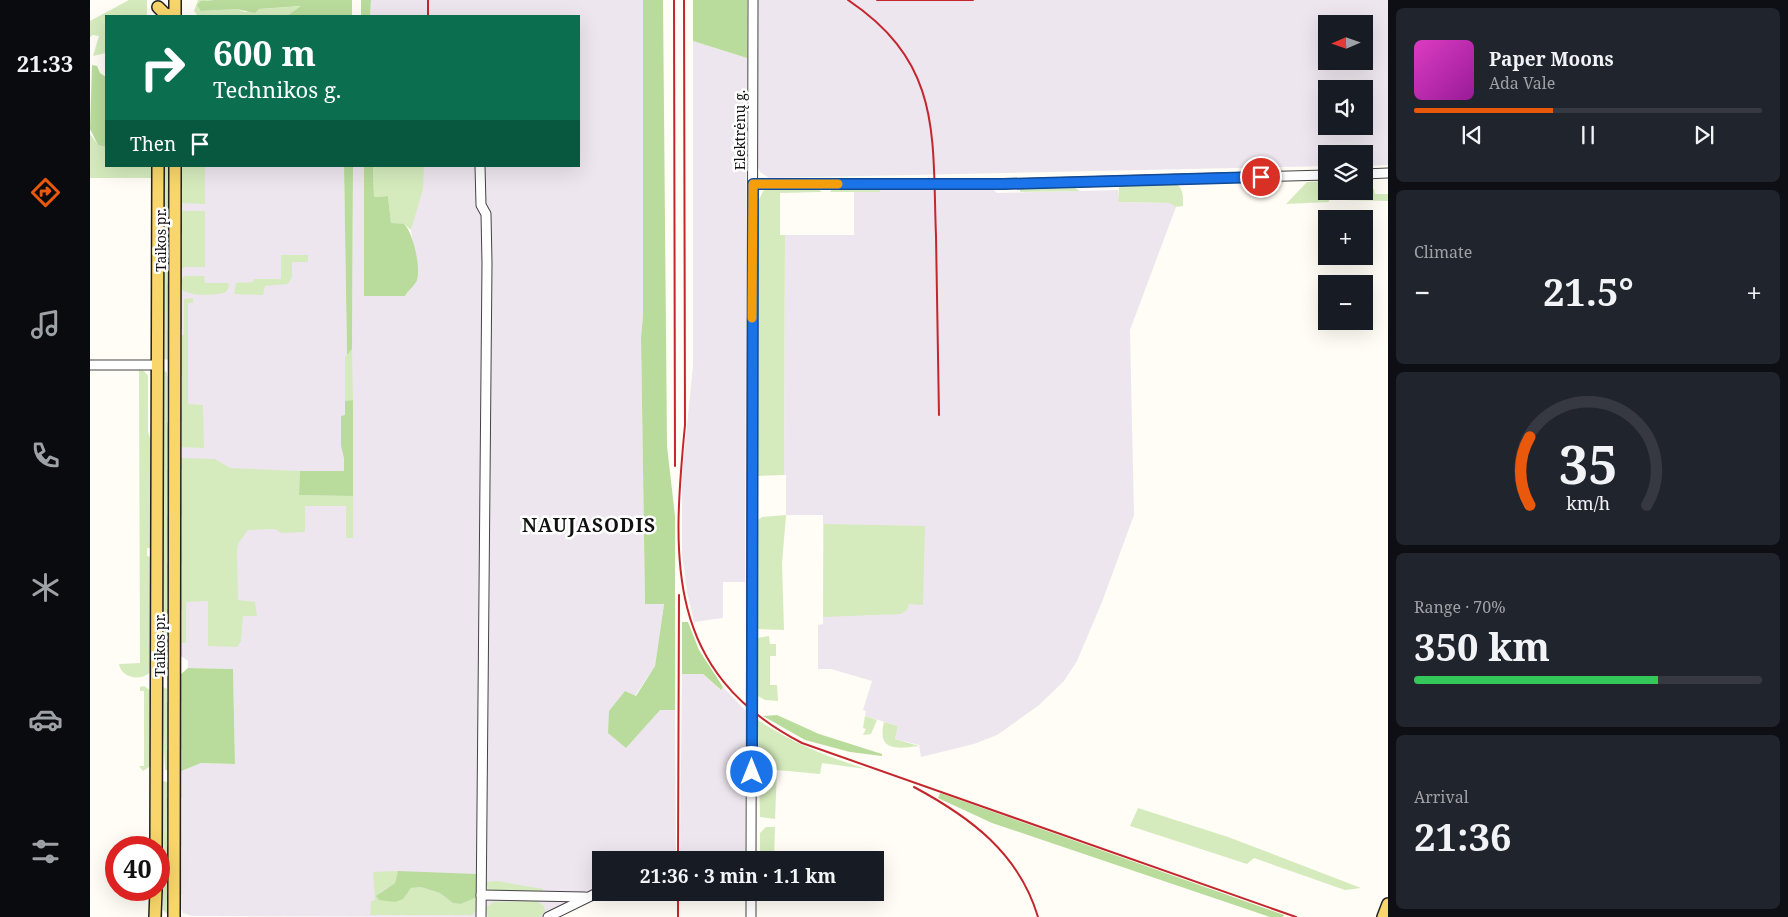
<!DOCTYPE html>
<meta charset="utf-8">
<style>
body{margin:0;font-family:"Noto Serif",serif;background:#20242c;color:#f1f3f6;height:100vh;display:flex;flex-direction:column;font-size:19px;white-space:nowrap}
*{box-sizing:border-box;margin:0}
p{font-size:16px;color:#9ea1a6}
.icon{flex:none;width:28px;height:28px;fill:none;stroke:currentColor;stroke-width:2;stroke-linecap:round;stroke-linejoin:round}
.map{position:relative;flex:1;overflow:hidden}
.details{display:flex;flex-direction:column;gap:8px;padding:8px;background:#0d0f14;width:400px}
.details>*{flex:none}
.guide{position:absolute;left:15px;top:15px;width:475px;height:152px;border-radius:0px;box-shadow:0 5px 20px #0002;background:#0b6e4f;color:#fff;overflow:hidden}
.needle{width:32px;rotate:268deg}
.controls{position:absolute;left:1228px;top:15px;display:grid;gap:10px}
.controls a{display:grid;place-items:center;width:55px;height:55px;border-radius:0px;background:#171b24;box-shadow:0 5px 20px #0002;font-size:25px}
.speed{position:absolute;left:15px;top:836px;display:flex;gap:10px;font-size:25px;font-weight:700;text-align:center}
.speed>*{display:grid;place-content:center;width:65px;height:65px;border-radius:50%;background:#171b24;box-shadow:0 5px 20px #0002;line-height:1}
.speed .limit{border:8px solid #d22;background:#fff;color:#111}
.pin{position:absolute;display:grid;place-items:center;width:42px;height:42px;color:#fff;margin:-21px;border:2px solid #fff;border-radius:50%;box-shadow:0 1px 5px #0007}
.me{position:absolute;width:55px;margin:-28px;rotate:0deg;stroke-linejoin:round;filter:drop-shadow(0 0 4px #0008)}
.turn{display:flex;align-items:center;gap:18px;height:105px;padding:0 25px;font-size:22px}
.turn .icon{width:65px;height:65px;stroke-width:2.5}
.turn b{display:block;font-size:35px;line-height:42px}
.then{display:flex;align-items:center;height:48px;padding:0 25px;background:#0003;gap:10px;font-size:19px}
.big{font-size:38px;font-weight:700;line-height:1.1}
.details .tile{flex:1;display:flex;flex-direction:column;justify-content:center;gap:8px;min-width:0;padding:0 18px;border-radius:8px;background:#20242c}
.details .dial{align-items:center;gap:0}
.dial svg{height:130px;overflow:visible;fill:none;stroke:#363941;stroke-width:7;stroke-linecap:round;text-anchor:middle}
.dial text{fill:#f1f3f6;stroke:none}
.song{display:flex;align-items:center;gap:15px}
.cover{width:60px;height:60px;border-radius:8px;background:linear-gradient(135deg,hsl(310 70% 55%),hsl(300 70% 35%))}
.played{height:5px;border-radius:2px;background:linear-gradient(90deg,#ea580c 40%,#363941 40%)}
.keys{display:flex;justify-content:space-around;direction:ltr}
.heat{display:flex;justify-content:space-between;align-items:center;font-size:28px;direction:ltr}
.charge{height:8px;border-radius:4px;background:linear-gradient(90deg,#34c759 70%,#363941 0)}
.trip{position:absolute;left:502px;top:851px;width:292px;height:50px;border-radius:0px;background:#171b24;box-shadow:0 5px 20px #0002;font-weight:700;line-height:50px;text-align:center}
main{display:flex;flex:1;min-height:0}
.tab-bar{display:flex;flex-direction:column;width:90px;justify-content:space-around;align-items:center;background:#090b0e;color:#9ea1a6}
.tab-bar .icon{width:35px;height:35px}
.tab-bar .on{color:#ea580c}
.tab-bar b{font-size:22px;color:#f1f3f6}
.map>svg:first-child{display:block}
</style>
<main>
<nav class="tab-bar">
<b>21:33</b>
<svg class="icon on" aria-label="directions" viewBox="0 0 24 24"><path d="M12 3l9 9-9 9-9-9zM9 14v-3h6M13 9l2 2-2 2"/></svg>
<svg class="icon" aria-label="music" viewBox="0 0 24 24"><path d="M9 18V5l10-2v13"/><circle cx="6" cy="18" r="3"/><circle cx="16" cy="16" r="3"/></svg>
<svg class="icon" aria-label="phone" viewBox="0 0 24 24"><path d="M5 4h4l2 5-3 2q2 4 5 5l2-3 5 2v4C11 20 4 13 5 4z"/></svg>
<svg class="icon" aria-label="climate" viewBox="0 0 24 24"><path d="M12 3v18M4 7l16 10M4 17L20 7"/></svg>
<svg class="icon" aria-label="car" viewBox="0 0 24 24"><path d="M5 17H2v-5l4-1 3-4h7l3 4 3 1v5h-3M9 17h6M6 11h13"/><circle cx="7" cy="17" r="2"/><circle cx="17" cy="17" r="2"/></svg>
<svg class="icon" aria-label="filters" viewBox="0 0 24 24"><path d="M4 7h16M4 17h16"/><circle cx="9" cy="7" r="2"/><circle cx="15" cy="17" r="2"/></svg>
</nav>
<div class="map">
<svg width="1298" height="917" viewBox="0 0 1298 917">
<rect width="100%" height="100%" fill="#fffdf5"/>
<!-- industrial -->
<g fill="#eee6ef" fill-rule="evenodd">
<path d="M 281,0 L 553,0 L 553,315 L 551,338 L 555,604 L 574,603 L 565,666 L 545,696 L 536,748 L 570,709 L 585,710 L 586,860 L 511,860 L 511,887 L 455,917 L 102,916 L 93,913 L 88,902 L 89,772 L 111,763 L 145,764 L 143,669 L 98,668 L 98,661 L 91,656 L 91,601 L 89,592 L 89,354 L 92,305 L 89,286 L 89,166 L 254,166 L 257,355 L 262,349 L 263,166 L 274,166 L 275,296 L 315,296 L 326,281 L 327,269 L 321,230 L 334,166 L 489,166 L 489,16 L 280,16 Z"/>
<path d="M 668,0 L 1298,0 L 1298,165 L 1274,166 L 1274,154 L 1236,154 L 1236,166 L 679,178 L 670,172 L 668,167 ZM 1236,24 L 1274,24 L 1274,61 L 1236,61 ZM 1236,89 L 1274,89 L 1274,126 L 1236,126 Z"/>
<path d="M 603,41 L 657,58 L 655,582 L 633,582 L 633,618 L 604,622 L 597,592 L 592,554 L 592,475 L 603,366 Z"/>
<path d="M 790,188 L 891,190 L 904,190 L 907,193 L 1028,190 L 1028,202 L 1081,203 L 1086,207 L 1040,330 L 1044,515 L 1012,602 L 987,661 L 974,681 L 948,706 L 907,735 L 884,744 L 831,757 L 829,745 L 805,739 L 808,726 L 775,716 L 776,711 L 773,710 L 782,681 L 741,669 L 728,669 L 728,625 L 733,624 L 733,515 L 696,515 L 696,475 L 694,475 L 695,235 L 764,235 L 764,192 L 789,192 Z"/>
<path d="M 592,674 L 613,674 L 630,690 L 633,687 L 655,710 L 655,860 L 590,860 Z"/>
</g>
<!-- green -->
<g fill="#d5ebbd">
<path d="M 39,0 L 57,0 L 57,16 L 16,16 L 16,53 L 3,56 L 9,36 L 3,35 L 0,37 L 0,21 Z"/>
<path d="M 108,0 L 118,0 L 111,2 L 111,11 L 147,9 L 155,12 L 169,9 L 213,6 L 197,16 L 108,16 L 104,11 Z"/>
<path d="M 0,134 L 8,145 L 16,147 L 16,166 L 63,166 L 63,178 L 0,178 Z"/>
<path d="M 71,166 L 81,166 L 80,360 L 71,359 Z"/>
<path d="M 89,166 L 115,166 L 115,204 L 91,203 L 89,199 Z"/>
<path d="M 283,166 L 334,166 L 333,189 L 321,230 L 314,224 L 301,224 L 298,196 L 284,197 Z"/>
<path d="M 1234,181 L 1236,191 L 1239,191 L 1239,202 L 1196,204 L 1217,182 Z"/>
<path d="M 1085,183 C 1094,188 1093,198 1093,206 L 1086,207 L 1080,203 L 1028,202 L 1029,186 Z"/>
<path d="M 727,188 L 732,192 L 690,193 L 690,235 L 695,235 L 694,475 L 668,476 L 668,202 L 673,191 L 677,189 Z"/>
<path d="M 743,188 L 790,188 L 790,192 L 740,192 Z"/>
<path d="M 985,188 L 990,191 L 930,192 L 930,189 Z"/>
<path d="M 1274,189 L 1284,189 L 1285,194 L 1298,194 L 1298,201 L 1254,200 L 1254,191 L 1274,191 Z"/>
<path d="M 93,211 L 115,211 L 115,267 L 94,267 L 94,269 L 89,266 L 90,213 Z"/>
<path d="M 191,255 L 218,255 L 218,262 L 202,262 L 202,277 L 198,284 L 175,286 L 173,295 L 144,294 L 146,283 L 163,282 L 164,279 L 191,279 Z"/>
<path d="M 95,276 L 114,276 L 115,283 L 138,283 L 139,287 L 136,292 C 126,296 96,297 89,287 L 90,280 Z"/>
<path d="M 103,298 L 103,303 L 98,303 L 98,404 L 113,405 L 114,448 L 89,447 L 89,354 L 91,335 L 94,335 L 94,299 Z"/>
<path d="M 262,349 L 263,400 L 255,401 L 255,357 Z"/>
<path d="M 49,370 L 54,371 L 58,376 L 58,432 L 63,447 L 61,548 L 57,548 L 57,556 L 62,557 L 62,670 C 54,682 31,679 29,664 L 50,663 Z"/>
<path d="M 74,370 L 77,373 L 77,420 L 80,457 L 80,675 L 72,676 L 72,371 Z"/>
<path d="M 91,458 L 125,459 L 140,468 L 210,471 L 209,495 L 263,496 L 263,538 L 256,538 L 256,506 L 215,506 L 215,532 L 191,533 L 185,529 L 158,530 L 148,544 L 147,552 L 148,600 L 165,602 L 167,616 L 153,616 L 151,641 L 147,647 L 118,646 L 118,601 L 96,602 L 96,643 L 91,643 L 88,460 Z"/>
<path d="M 696,515 L 692,563 L 694,630 L 667,629 L 668,520 L 672,517 Z"/>
<path d="M 734,524 L 835,526 L 833,605 L 819,604 L 817,610 L 811,614 L 733,617 Z"/>
<path d="M 679,636 L 680,644 L 686,644 L 686,656 L 680,656 L 680,685 L 687,685 L 688,701 L 675,700 L 668,696 L 667,638 Z"/>
<path d="M 54,686 L 61,691 L 62,765 L 53,771 L 49,766 L 54,766 L 54,691 L 50,691 L 50,687 Z"/>
<path d="M 73,687 L 77,689 L 79,770 L 75,770 L 71,690 Z"/>
<path d="M 775,716 L 787,720 L 781,734 L 773,735 L 776,729 L 773,728 Z"/>
<path d="M 668,720 C 704,744 736,756 776,769 L 732,763 L 730,774 L 687,770 L 685,819 L 670,817 Z"/>
<path d="M 794,722 L 808,726 L 805,739 L 829,746 C 806,749 787,751 794,722 Z"/>
<path d="M 74,781 L 79,783 L 77,914 L 73,910 C 73,876 75,841 71,807 C 71,799 69,787 74,781 Z"/>
<path d="M 1048,808 L 1138,837 L 1271,888 L 1255,890 L 1164,858 L 1157,864 L 1040,826 Z"/>
<path d="M 676,827 L 685,827 L 684,860 L 670,860 L 670,833 Z"/>
<path d="M 308,871 L 305,883 L 289,893 L 313,899 L 321,888 L 331,887 L 350,893 L 363,903 L 371,904 L 387,897 L 387,910 L 382,915 L 280,915 L 281,901 L 285,900 L 283,872 Z"/>
<path d="M 407,881 L 453,889 L 453,891 L 400,892 L 395,882 Z"/>
<path d="M 447,901 L 454,906 L 455,911 L 450,917 L 398,917 L 396,908 L 403,902 Z"/>
</g>
<!-- forest -->
<g fill="#b9dc9c">
<path d="M 124,0 L 262,0 L 262,16 L 197,16 L 211,6 L 169,9 L 165,13 L 147,9 L 111,11 L 107,5 L 111,1 Z"/>
<path d="M 271,0 L 281,0 L 280,16 L 271,16 Z"/>
<path d="M 553,0 L 573,0 L 577,446 L 585,516 L 585,710 L 570,710 L 536,748 L 518,733 L 519,711 L 535,691 L 546,696 L 565,666 L 574,604 L 555,604 L 551,338 L 553,315 Z"/>
<path d="M 603,0 L 657,0 L 657,58 L 603,41 Z"/>
<path d="M 2,65 L 7,66 L 10,73 L 16,77 L 16,147 L 8,145 L 0,129 Z"/>
<path d="M 254,166 L 263,166 L 262,349 L 257,355 Z"/>
<path d="M 274,166 L 283,166 L 284,197 L 298,196 L 301,223 L 314,224 C 323,232 331,267 327,280 C 325,285 318,291 315,296 L 274,296 Z"/>
<path d="M 263,400 L 263,496 L 209,495 L 210,471 L 254,471 L 254,458 L 251,446 L 251,416 L 255,415 L 255,401 Z"/>
<path d="M 592,622 L 598,622 L 609,650 L 633,687 L 631,690 L 613,674 L 592,674 Z"/>
<path d="M 98,668 L 143,669 L 145,764 L 111,763 L 89,772 L 90,675 Z"/>
<path d="M 687,715 L 729,734 L 792,754 L 792,756 L 760,752 L 715,740 L 673,716 Z"/>
<path d="M 850,793 L 1194,915 L 1193,917 L 1180,917 L 902,823 L 848,798 Z"/>
<path d="M 308,871 L 387,874 L 387,897 L 371,904 L 363,903 L 350,893 L 331,887 L 321,888 L 313,899 L 305,902 L 289,900 L 286,896 L 305,883 Z"/>
</g>
<g fill="none" stroke-linecap="round" stroke-linejoin="round">
<!-- minor casing -->
<g stroke="#444" stroke-width="11">
<g id="minor">
<path d="M 390,166 L 391,205 L 396,214 L 397,263 L 391,917"/>
<path d="M 1274,174 L 1298,173"/>
<path d="M 663,184 L 913,184 L 1236,175"/>
<path d="M 0,365 L 67,365"/>
<path d="M 661,860 L 663,0"/>
<path d="M 391,895 L 495,897"/>
<path d="M 458,917 L 511,891"/>
<path d="M 661,917 L 661,892"/>
</g>
</g>
<!-- major casing -->
<g stroke="#222" stroke-width="14">
<g id="major">
<path d="M 68,7 L 75,14 L 85,16"/>
<path d="M 85,16 L 85,0"/>
<path d="M 66,848 L 68,166"/>
<path d="M 65,917 L 66,890"/>
<path d="M 84,917 L 85,166"/>
<path d="M 1293,917 L 1298,904"/>
</g>
</g>
<!-- minor -->
<use href="#minor" stroke="#fff" stroke-width="9"/>
<!-- major -->
<use href="#major" stroke="#f9d66b" stroke-width="11"/>
<!-- rail -->
<g stroke="#c4262e" stroke-width="2">
<path d="M 338,0 L 338,16"/>
<path d="M 584,0 L 585,466"/>
<path d="M 594,0 L 595,425 C 582,560 575,672 712,743 L 1206,917"/>
<path d="M 758,0 C 853,64 842,136 846,236 C 847,296 848,356 849,415"/>
<path d="M 787,0 L 883,0"/>
<path d="M 824,787 C 880,817 929,853 948,917"/>
<path d="M 588,860 L 589,595"/>
<path d="M 588,917 L 588,892"/>
</g>
</g>
<g fill="none" stroke-linecap="round" stroke-linejoin="round">
<!-- route casing -->
<g stroke="#114b97" stroke-width="12">
<path id="route" d="M 662,772 L 663,184 L 913,184 L 1171,177"/>
</g>
<!-- route -->
<use href="#route" stroke="#1a73e8" stroke-width="9"/>
<!-- slow -->
<path stroke="#f59e0b" stroke-width="9" d="M 662,318 L 663,184 L 748,184"/>
</g>
<g text-anchor="middle" dominant-baseline="central" stroke-width="5" stroke-linejoin="round" paint-order="stroke">
<!-- street labels -->
<g font-size="14" fill="#111" stroke="#fff">
<text transform="translate(649 130) rotate(-90)">Elektrėnų g.</text>
<text transform="translate(70 240) rotate(-90)">Taikos pr.</text>
<text transform="translate(69 645) rotate(-90)">Taikos pr.</text>
</g>
<!-- district labels -->
<g font-size="19" font-weight="bold" letter-spacing="1" fill="#111" stroke="#fff">
<text x="499" y="525">NAUJASODIS</text>
</g>
</g>
</svg>
<div class="controls">
<a><svg class="needle" viewBox="-14 -14 28 28"><path d="M0-13l5 13h-10z" fill="#e53935"/><path d="M0 13l5-13h-10z" fill="#9ea1a6"/></svg></a>
<a><svg class="icon" aria-label="sound" viewBox="0 0 24 24"><path d="M4 9h4l5-4v14l-5-4H4zM17 9q2 3 0 6"/></svg></a>
<a><svg class="icon" aria-label="layers" viewBox="0 0 24 24"><path d="M12 4l9 5-9 5-9-5zM3 14l9 5 9-5"/></svg></a>
<a>+</a>
<a>−</a>
</div>
<div class="speed"><div class="limit">40</div></div>
<div class="pin" style="left:1171px;top:177px;background:#d93025"><svg class="icon" aria-label="arrive" viewBox="0 0 24 24"><path d="M6 21V4h12l-3 4 3 4H6"/></svg></div>
<svg class="me" style="left:662px;top:772px" viewBox="-20 -20 40 40"><circle r="17" fill="#1a73e8" stroke="#fff" stroke-width="3"/><path d="M0-11L8 9 0 5-8 9z" fill="#fff"/></svg>
<div class="trip">21:36 · 3 min · 1.1 km</div>
<div class="guide">
<div class="turn"><svg class="icon" aria-label="right" viewBox="0 0 24 24"><path d="M7 20v-9h11M14 6l5 5-5 5"/></svg><div><b>600 m</b>Technikos g.</div></div>
<div class="then">Then<svg class="icon" aria-label="arrive" viewBox="0 0 24 24"><path d="M6 21V4h12l-3 4 3 4H6"/></svg></div>
</div>
</div>
<section class="details">
<div class="tile">
<div class="song"><i class="cover"></i><div><b>Paper Moons</b><p>Ada Vale</p></div></div>
<div class="played"></div>
<div class="keys"><svg class="icon" aria-label="previous" viewBox="0 0 24 24"><path d="M18 5L8 12l10 7zM5 5v14"/></svg><svg class="icon" aria-label="pause" viewBox="0 0 24 24"><path d="M8 5v14M16 5v14"/></svg><svg class="icon" aria-label="next" viewBox="0 0 24 24"><path d="M6 5l10 7-10 7zM19 5v14"/></svg></div>
</div>
<div class="tile"><p>Climate</p>
<div class="heat"><a>−</a><b class="big">21.5°</b><a>+</a></div>
</div>
<div class="tile dial"><svg viewBox="0 0 100 80">
<path d="M14 69A42 42 0 1 1 86 69"/>
<path d="M14 69A42 42 0 0 1 14 27" stroke="#ea580c"/>
<text x="50" y="56" font-size="32" font-weight="700">35</text>
<text x="50" y="72" font-size="11">km/h</text>
</svg></div>
<div class="tile"><p>Range · 70%</p><b class="big">350 km</b><div class="charge"></div></div>
<div class="tile"><p>Arrival</p><b class="big">21:36</b></div>
</section>
</main>
